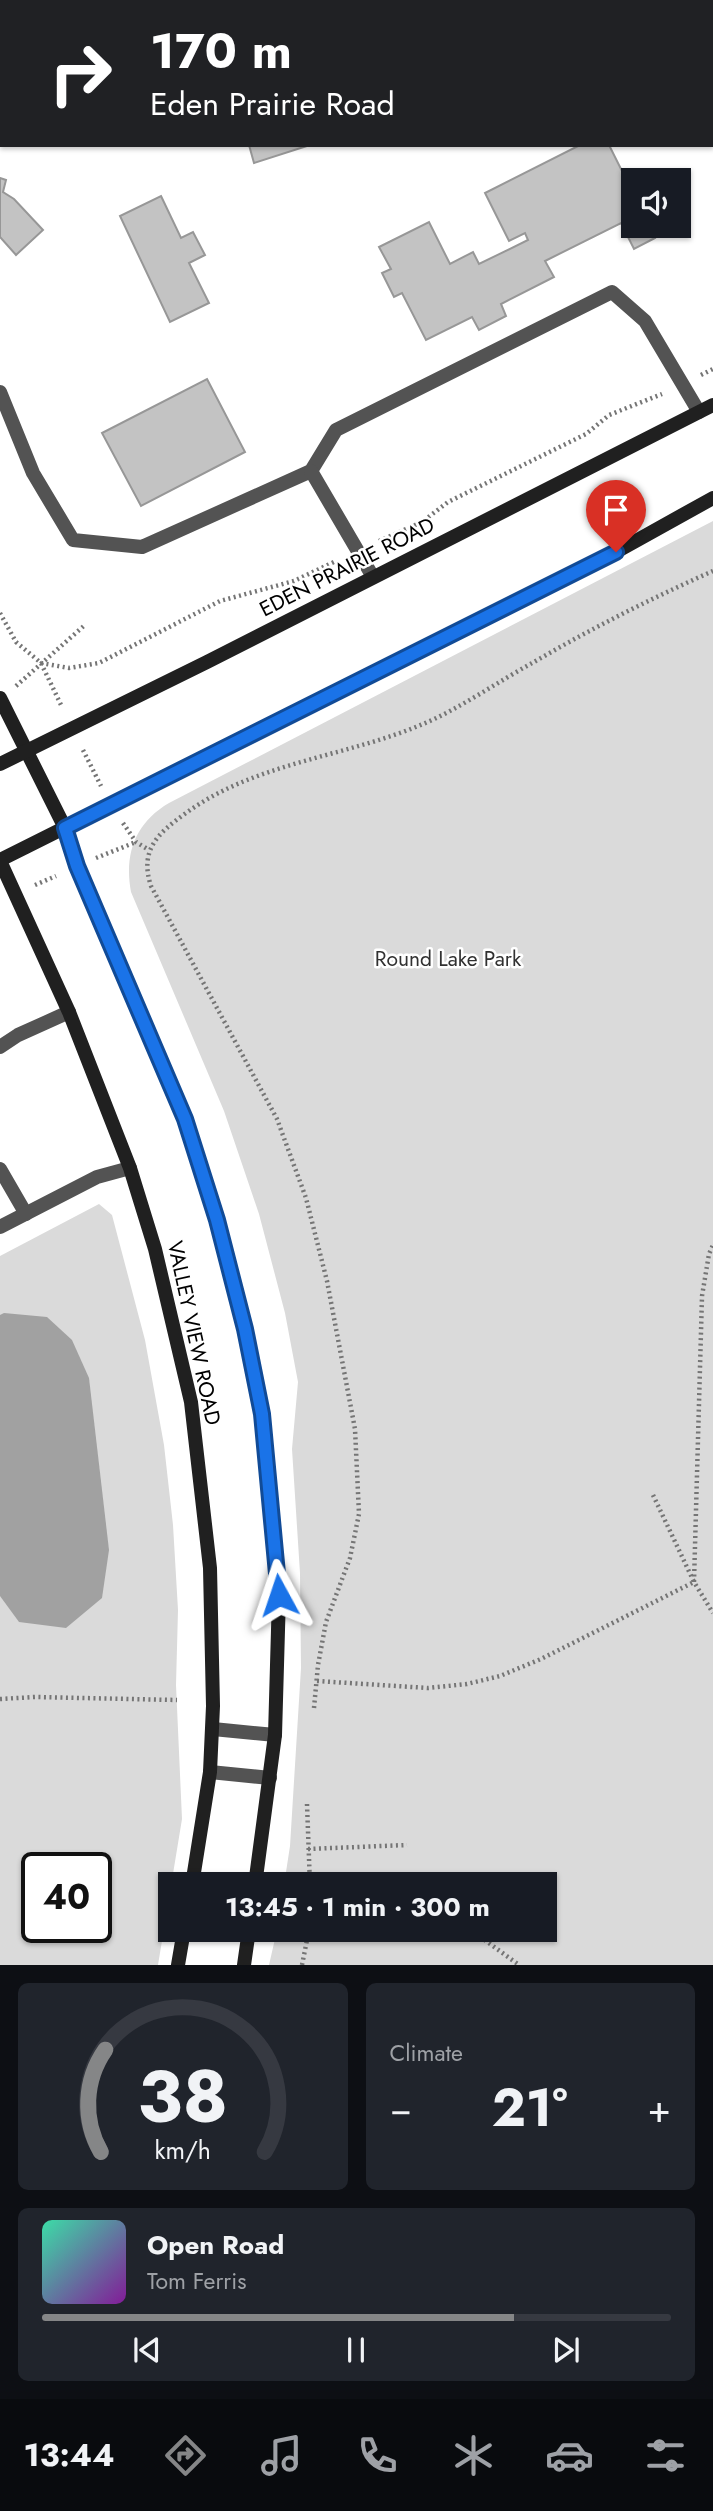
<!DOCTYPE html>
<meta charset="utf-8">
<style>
body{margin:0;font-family:Jost,sans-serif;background:#20242c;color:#f1f3f6;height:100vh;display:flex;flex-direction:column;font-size:26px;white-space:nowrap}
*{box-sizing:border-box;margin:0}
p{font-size:23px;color:#9ea1a6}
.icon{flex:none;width:38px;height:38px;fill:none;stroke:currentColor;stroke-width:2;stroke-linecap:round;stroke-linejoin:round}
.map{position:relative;height:1965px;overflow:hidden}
.side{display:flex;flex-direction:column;gap:18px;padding:18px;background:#0d0f14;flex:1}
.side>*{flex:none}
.hud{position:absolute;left:0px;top:0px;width:714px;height:147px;box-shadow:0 2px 5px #0004;background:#202124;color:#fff;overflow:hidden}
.controls{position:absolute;left:621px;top:168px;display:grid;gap:14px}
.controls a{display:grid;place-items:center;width:70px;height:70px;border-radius:0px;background:#171b24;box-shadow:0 2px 5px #0004;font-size:35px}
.speed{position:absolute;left:21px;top:1852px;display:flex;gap:14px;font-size:35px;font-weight:700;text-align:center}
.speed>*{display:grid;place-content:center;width:91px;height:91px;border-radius:50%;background:#171b24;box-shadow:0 2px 5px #0004;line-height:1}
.speed .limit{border:4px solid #111;border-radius:10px;background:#fff;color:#111}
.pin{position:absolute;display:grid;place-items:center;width:60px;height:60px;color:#fff;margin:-72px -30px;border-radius:50% 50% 50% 0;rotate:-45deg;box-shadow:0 0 7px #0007}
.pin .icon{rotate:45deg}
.me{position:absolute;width:77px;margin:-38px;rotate:355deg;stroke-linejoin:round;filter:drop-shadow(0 0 5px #0008)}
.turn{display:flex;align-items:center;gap:24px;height:147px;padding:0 35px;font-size:32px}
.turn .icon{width:91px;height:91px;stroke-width:2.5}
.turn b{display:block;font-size:49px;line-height:60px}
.big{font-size:52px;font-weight:700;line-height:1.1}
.side .tile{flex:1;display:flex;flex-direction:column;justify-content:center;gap:10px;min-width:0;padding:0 24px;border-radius:10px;background:#20242c}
.side .dial{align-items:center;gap:0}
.dial svg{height:182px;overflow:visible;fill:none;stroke:#363941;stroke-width:7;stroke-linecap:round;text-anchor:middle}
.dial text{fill:#f1f3f6;stroke:none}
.song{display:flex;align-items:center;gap:21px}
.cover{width:84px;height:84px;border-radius:10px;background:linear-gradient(135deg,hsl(160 70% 55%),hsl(290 70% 35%))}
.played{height:7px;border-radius:4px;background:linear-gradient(90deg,#858687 75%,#363941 75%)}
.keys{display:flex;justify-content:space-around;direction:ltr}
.heat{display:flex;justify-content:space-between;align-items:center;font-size:38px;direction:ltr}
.side .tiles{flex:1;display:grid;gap:18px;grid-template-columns:1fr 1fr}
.tile:last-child{grid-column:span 2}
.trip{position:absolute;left:158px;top:1872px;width:399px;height:70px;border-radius:0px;background:#171b24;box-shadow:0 2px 5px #0004;font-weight:700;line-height:70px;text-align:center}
.menu{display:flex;height:112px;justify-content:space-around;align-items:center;background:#090b0e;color:#9ea1a6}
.menu .icon{width:49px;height:49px}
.menu .current{color:#858687}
.menu b{font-size:32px;color:#f1f3f6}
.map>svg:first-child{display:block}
</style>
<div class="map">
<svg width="713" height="1965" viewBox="0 0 713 1965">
<rect width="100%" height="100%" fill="#fff"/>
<!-- green -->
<g fill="#dadada" fill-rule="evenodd">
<path d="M 713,521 L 713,1965 L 269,1965 L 277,1930 L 544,1930 L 544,1885 L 284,1885 L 290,1846 L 301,1668 L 300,1573 L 292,1449 L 298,1382 L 285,1313 L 259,1214 L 224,1111 L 131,892 C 124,854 135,823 169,803 Z"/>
<path d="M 99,1204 L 112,1215 L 145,1340 L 164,1445 L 173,1525 L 178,1610 L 176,1685 L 182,1819 L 158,1965 L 0,1965 L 0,1256 ZM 37,1867 L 96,1867 L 96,1927 L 37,1927 Z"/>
</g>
<!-- water -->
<path fill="#a1a1a1" d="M 4,1313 L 47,1317 L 72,1340 L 89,1378 L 109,1550 L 102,1598 L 66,1628 L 19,1622 L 0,1596 L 0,1315 Z"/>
<!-- building -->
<g fill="#c3c3c3" stroke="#979797" stroke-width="2">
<path d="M 249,145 L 310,145 L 254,163 Z"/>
<path d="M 580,145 L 609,145 L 634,195 L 634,226 L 649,226 L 655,238 L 634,249 L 621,223 L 545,261 L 554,277 L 501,304 L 506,316 L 479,330 L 472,317 L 426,340 L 402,293 L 394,297 L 382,273 L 391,269 L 379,247 L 429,222 L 450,264 L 473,252 L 479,264 L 528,240 L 525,233 L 509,241 L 485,193 Z"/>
<path d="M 0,178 L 6,180 L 3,192 L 14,199 L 43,230 L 16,255 L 0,237 Z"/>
<path d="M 161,196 L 181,238 L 193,232 L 205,255 L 189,263 L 209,303 L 170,322 L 120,216 Z"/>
<path d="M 207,379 L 245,452 L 141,506 L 102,433 Z"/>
</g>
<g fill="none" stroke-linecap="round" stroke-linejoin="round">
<!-- path -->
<g stroke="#757575" stroke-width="4.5" stroke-dasharray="2 3.5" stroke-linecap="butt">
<path d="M 701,375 L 713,369"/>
<path d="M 379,541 L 422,522 L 448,502 L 586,434 L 609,415 L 662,394"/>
<path d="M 0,613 L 16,642 L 41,663 L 62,707"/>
<path d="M 41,663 L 69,668 L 99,663 L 220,601 L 294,581 L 336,561"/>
<path d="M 16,686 L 86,624"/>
<path d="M 83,750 L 101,786"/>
<path d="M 123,823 L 136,842 L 149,850"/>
<path d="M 96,858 L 136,842"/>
<path d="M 35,885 L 56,876"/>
<path d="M 653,1495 L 694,1582 L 713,1613"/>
<path d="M 694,1582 L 702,1296 L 709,1254 L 713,1245"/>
<path d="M 317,1681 L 428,1688 L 467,1684 L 500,1676 L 541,1659 L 694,1582"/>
<path d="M 0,1699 L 35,1697 L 177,1700"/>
<path d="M 314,1708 L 318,1665 L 326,1622 L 350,1558 L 359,1514 L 355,1429 L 327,1281 L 306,1198 L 277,1119 L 151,886 C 139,850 158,833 186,813 C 256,762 346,757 423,724 C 459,709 499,681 534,662 C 592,628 652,598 713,571"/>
<path d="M 307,1804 L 310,1885"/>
<path d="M 308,1849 L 407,1845"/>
<path d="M 471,1930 L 519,1965"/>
<path d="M 302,1965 L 309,1930"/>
</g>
<!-- lane -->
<g stroke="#535353" stroke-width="14">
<path d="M 0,392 L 33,473 L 73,540 L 142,547 L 311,471 L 336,430 L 612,292 L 645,321 L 699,412"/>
<path d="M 311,471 L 373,577"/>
<path d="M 0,1047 L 18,1035 L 69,1012"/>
<path d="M 0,1169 L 26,1214"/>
<path d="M 0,1227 L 97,1177 L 130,1168"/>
<path d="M 213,1729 L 275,1735"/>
<path d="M 210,1772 L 270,1778"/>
</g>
<!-- secondary -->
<g stroke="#202020" stroke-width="14">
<path d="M 0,698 L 65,828 L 77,866 L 185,1119 L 217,1220 L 255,1373 L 262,1414 L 279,1595 L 275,1735 L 255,1885"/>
<path d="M 0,764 L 207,662 L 713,405"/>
<path d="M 0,860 L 616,552 L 713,498"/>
<path d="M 0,861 L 69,1012 L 130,1168 L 155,1249 L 191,1402 L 210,1568 L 213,1706 L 210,1772 L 192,1885"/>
<path d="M 178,1965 L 184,1930"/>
<path d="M 244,1965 L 249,1930"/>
</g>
</g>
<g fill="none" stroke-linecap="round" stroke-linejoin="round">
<!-- route casing -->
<g stroke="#114b97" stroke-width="18">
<path id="route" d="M 279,1595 L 262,1414 L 245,1329 L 217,1220 L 185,1119 L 77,866 L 65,828 L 616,552"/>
</g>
<!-- route -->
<use href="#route" stroke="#1a73e8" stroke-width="12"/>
</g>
<g text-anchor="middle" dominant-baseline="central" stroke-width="5" stroke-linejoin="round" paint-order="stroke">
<!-- street labels -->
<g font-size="21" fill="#000" stroke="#fff">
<text transform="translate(347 567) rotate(-27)">EDEN PRAIRIE ROAD</text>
<text transform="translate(194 1333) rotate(78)">VALLEY VIEW ROAD</text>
</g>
<!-- park labels -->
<g font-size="21" fill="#313131" stroke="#fff">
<text x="448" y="959">Round Lake Park</text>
</g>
</g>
</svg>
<div class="controls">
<a><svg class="icon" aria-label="sound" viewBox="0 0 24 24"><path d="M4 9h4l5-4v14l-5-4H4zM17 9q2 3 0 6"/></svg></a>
</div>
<div class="speed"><div class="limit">40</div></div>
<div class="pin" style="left:616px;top:552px;background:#d93025"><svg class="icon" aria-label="arrive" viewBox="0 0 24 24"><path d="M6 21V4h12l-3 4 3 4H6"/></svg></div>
<svg class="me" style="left:279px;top:1595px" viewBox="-20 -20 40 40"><path d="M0-17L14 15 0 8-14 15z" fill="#1a73e8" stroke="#fff" stroke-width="4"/></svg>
<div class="trip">13:45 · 1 min · 300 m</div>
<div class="hud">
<div class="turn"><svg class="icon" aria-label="right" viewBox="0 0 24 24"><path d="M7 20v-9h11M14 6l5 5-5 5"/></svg><div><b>170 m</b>Eden Prairie Road</div></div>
</div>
</div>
<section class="side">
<div class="tiles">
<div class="tile dial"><svg viewBox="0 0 100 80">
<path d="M14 69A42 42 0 1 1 86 69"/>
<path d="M14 69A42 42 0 0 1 16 24" stroke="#858687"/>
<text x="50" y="56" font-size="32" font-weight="700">38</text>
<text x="50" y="72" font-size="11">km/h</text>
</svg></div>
<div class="tile"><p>Climate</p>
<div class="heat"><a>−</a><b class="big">21°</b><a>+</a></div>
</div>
<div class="tile">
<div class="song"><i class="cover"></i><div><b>Open Road</b><p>Tom Ferris</p></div></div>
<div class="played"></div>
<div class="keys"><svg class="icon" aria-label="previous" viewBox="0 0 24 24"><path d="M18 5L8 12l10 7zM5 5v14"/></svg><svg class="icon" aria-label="pause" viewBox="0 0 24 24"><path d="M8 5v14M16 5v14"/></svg><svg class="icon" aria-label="next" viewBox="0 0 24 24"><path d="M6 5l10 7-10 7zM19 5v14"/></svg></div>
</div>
</div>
</section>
<nav class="menu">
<b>13:44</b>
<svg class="icon current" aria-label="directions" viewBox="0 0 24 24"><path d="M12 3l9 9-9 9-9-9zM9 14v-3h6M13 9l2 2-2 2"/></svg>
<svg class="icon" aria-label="music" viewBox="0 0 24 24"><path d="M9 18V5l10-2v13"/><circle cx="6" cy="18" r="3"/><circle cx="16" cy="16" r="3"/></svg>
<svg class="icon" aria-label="phone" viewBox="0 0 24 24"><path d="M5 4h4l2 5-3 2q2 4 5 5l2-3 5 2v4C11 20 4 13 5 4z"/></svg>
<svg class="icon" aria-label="climate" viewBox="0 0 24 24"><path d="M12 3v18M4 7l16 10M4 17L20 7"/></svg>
<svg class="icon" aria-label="car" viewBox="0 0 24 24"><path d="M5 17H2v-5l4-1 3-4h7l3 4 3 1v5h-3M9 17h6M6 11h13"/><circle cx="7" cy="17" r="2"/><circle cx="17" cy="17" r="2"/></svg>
<svg class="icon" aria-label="filters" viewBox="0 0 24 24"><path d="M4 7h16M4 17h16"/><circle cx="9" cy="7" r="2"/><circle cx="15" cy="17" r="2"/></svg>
</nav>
